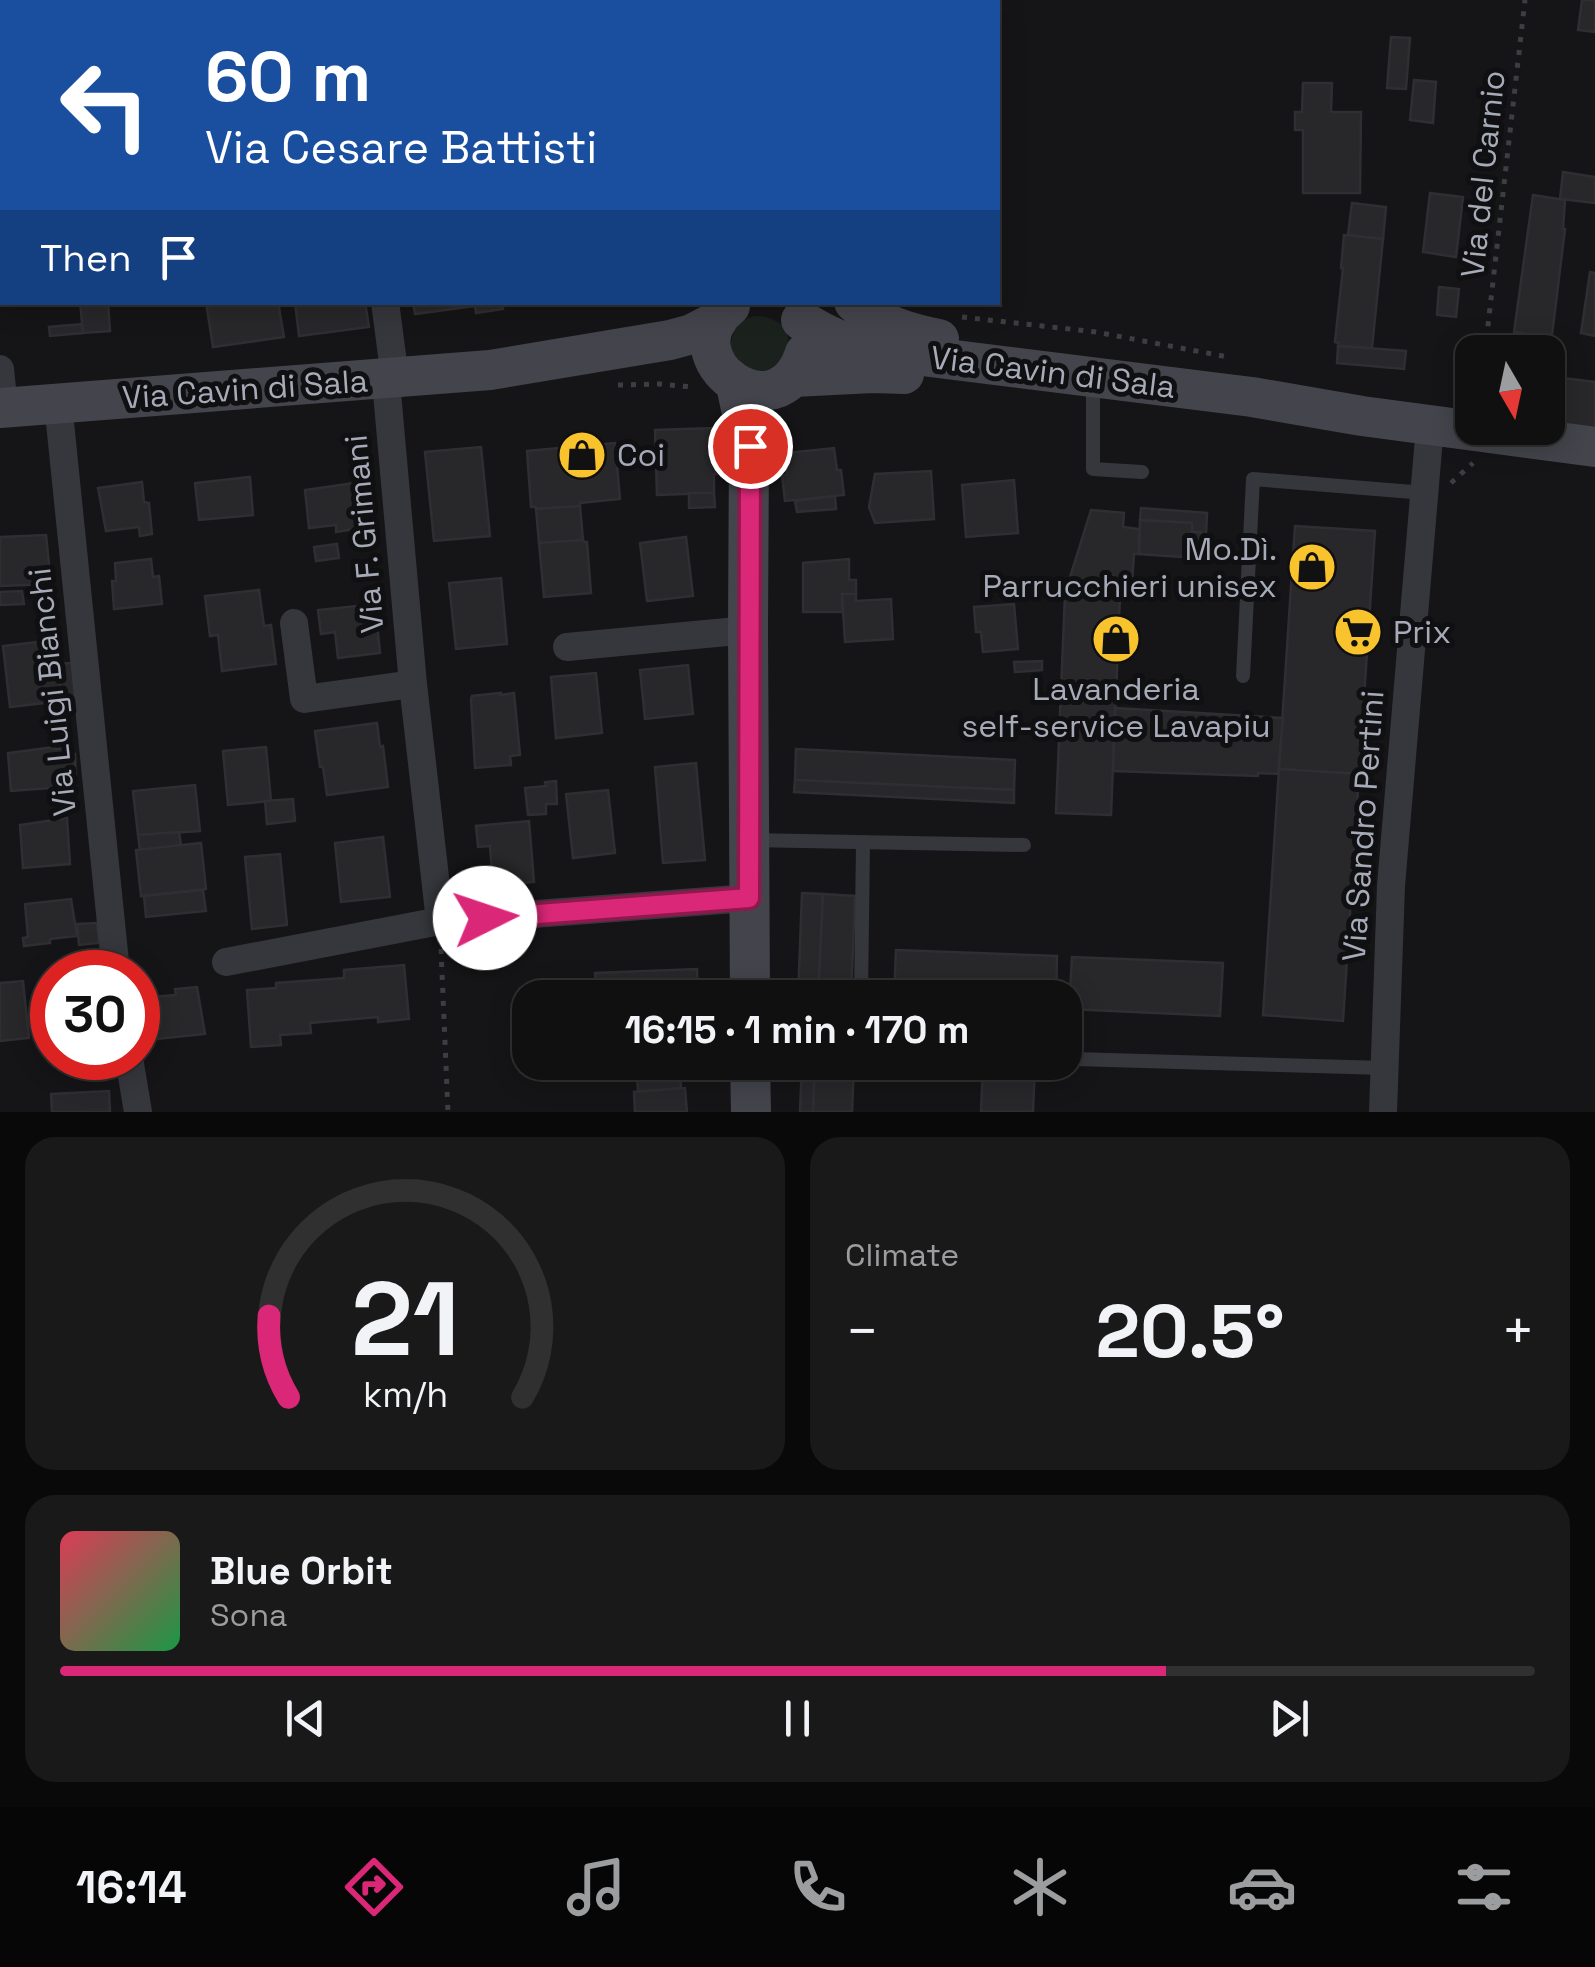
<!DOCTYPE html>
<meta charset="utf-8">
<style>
body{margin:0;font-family:"Space Grotesk",sans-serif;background:#19191a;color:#f1f3f6;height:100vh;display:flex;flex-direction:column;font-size:38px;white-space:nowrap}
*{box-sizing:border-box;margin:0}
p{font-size:32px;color:#9c9d9f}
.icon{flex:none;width:55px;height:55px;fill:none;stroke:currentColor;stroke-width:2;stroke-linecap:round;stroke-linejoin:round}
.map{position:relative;height:1112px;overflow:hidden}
.details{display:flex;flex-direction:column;gap:25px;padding:25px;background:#090909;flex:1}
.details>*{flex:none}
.hud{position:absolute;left:0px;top:0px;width:1000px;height:305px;box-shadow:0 5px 25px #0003,0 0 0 2px #303031;background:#1a4fa0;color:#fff;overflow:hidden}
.needle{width:65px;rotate:171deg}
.fabs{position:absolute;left:1455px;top:335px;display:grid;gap:20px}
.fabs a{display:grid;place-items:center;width:110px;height:110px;border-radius:20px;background:#101011;box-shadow:0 5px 25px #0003,0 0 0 2px #303031;font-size:50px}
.speed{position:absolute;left:30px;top:950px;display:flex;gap:20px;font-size:50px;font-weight:700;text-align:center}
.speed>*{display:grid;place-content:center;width:130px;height:130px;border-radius:50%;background:#101011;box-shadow:0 5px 25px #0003,0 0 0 2px #303031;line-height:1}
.speed .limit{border:15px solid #d22;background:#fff;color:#111}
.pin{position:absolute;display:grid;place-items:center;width:85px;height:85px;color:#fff;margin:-42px;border:5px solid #fff;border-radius:50%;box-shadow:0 2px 10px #0007}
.me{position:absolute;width:110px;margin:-55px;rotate:86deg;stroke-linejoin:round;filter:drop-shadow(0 0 8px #0008)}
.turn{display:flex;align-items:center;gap:35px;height:210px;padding:0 40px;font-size:45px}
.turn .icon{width:130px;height:130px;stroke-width:2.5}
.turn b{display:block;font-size:70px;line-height:85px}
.then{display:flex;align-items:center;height:95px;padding:0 40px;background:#0003;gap:20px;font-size:38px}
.big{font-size:75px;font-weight:600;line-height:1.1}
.details .card{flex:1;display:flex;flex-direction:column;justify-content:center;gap:15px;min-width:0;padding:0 35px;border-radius:30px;background:#19191a}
.details .dial{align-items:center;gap:0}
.dial svg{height:260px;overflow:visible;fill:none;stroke:#303031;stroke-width:7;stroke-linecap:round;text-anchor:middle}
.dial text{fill:#f1f3f6;stroke:none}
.song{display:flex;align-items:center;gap:30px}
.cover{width:120px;height:120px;border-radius:15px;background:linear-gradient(135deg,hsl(350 70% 55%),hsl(140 70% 35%))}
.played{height:10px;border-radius:5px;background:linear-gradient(90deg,#db2777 75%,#303031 75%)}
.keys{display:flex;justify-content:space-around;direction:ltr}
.heat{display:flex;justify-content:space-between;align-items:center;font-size:55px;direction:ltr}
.details .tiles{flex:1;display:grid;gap:25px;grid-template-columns:1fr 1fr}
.card:last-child{grid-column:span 2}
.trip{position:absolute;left:512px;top:980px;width:570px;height:100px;border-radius:30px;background:#101011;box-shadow:0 5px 25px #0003,0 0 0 2px #303031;font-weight:600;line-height:100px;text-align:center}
.dock{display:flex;height:160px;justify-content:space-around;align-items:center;background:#060607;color:#9c9d9f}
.dock .icon{width:70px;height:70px}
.dock .current{color:#db2777}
.dock b{font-size:45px;color:#f1f3f6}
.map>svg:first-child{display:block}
</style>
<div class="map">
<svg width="1595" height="1112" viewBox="0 0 1595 1112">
<rect width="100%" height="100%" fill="#151517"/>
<!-- green -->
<path fill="#1b221d" d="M 754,316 C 770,315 791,325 788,345 C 786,352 780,361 777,368 L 749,373 L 730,353 C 731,335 735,322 754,316 Z"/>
<!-- building -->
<g fill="#28282b" stroke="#2f2f33" stroke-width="2.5">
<path d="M 1582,0 L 1595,0 L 1595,32 L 1578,30 Z"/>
<path d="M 1391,37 L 1410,38 L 1406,89 L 1387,88 Z"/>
<path d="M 1414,80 L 1436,82 L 1433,123 L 1410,120 Z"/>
<path d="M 1303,83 L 1332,83 L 1331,112 L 1361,112 L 1360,193 L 1303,193 L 1303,130 L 1295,130 L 1295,112 L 1302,112 Z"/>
<path d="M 1563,172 L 1595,177 L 1595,203 L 1560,199 Z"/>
<path d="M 1430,193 L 1463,197 L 1456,257 L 1423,252 Z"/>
<path d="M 1533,195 L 1565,200 L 1563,229 L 1565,229 L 1552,335 L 1545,334 L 1545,336 L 1514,332 Z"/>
<path d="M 1352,203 L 1386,207 L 1383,239 L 1348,235 Z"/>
<path d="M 1344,235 L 1383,239 L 1372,348 L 1338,346 L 1339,343 L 1335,342 L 1343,268 L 1341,268 Z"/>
<path d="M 1590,272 L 1595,273 L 1595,336 L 1581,333 Z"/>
<path d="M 1439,287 L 1459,289 L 1456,317 L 1437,315 Z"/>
<path d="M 80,302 L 108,302 L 110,331 L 83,333 Z"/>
<path d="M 206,302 L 278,302 L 284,337 L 213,347 Z"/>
<path d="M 295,302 L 365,302 L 369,327 L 299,336 Z"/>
<path d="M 413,302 L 502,302 L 503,309 L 476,313 L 475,306 L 415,314 Z"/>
<path d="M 82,324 L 83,333 L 50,336 L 49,327 Z"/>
<path d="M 1338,346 L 1406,351 L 1404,369 L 1337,363 Z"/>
<path d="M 1548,376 L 1595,382 L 1595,428 L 1548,421 Z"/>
<path d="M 715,428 L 717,474 L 714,474 L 714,493 L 657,495 L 655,430 Z"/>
<path d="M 615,443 L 620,499 L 580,503 L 580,506 L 536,509 L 536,507 L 531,507 L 527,451 Z"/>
<path d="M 481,447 L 490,536 L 434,541 L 425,452 Z"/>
<path d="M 834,448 L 837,470 L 841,470 L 844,495 L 785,501 L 782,475 L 787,475 L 785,453 Z"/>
<path d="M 931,471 L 934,519 L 875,523 L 869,507 L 875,474 Z"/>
<path d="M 250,477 L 253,515 L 199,520 L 195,483 Z"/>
<path d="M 1014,480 L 1018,533 L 966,537 L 962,485 Z"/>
<path d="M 142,482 L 144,502 L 149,503 L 152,534 L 140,536 L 139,527 L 106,531 L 98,488 Z"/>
<path d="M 362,482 L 368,527 L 336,532 L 336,525 L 309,528 L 305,490 Z"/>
<path d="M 689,493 L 714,493 L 715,507 L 689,508 Z"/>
<path d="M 835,496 L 836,509 L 797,512 L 795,501 Z"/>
<path d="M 580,506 L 583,540 L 539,543 L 536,509 Z"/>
<path d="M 1141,508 L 1207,513 L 1205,558 L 1196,558 L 1198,542 L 1201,543 L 1201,532 L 1192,532 L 1192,523 L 1140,520 Z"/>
<path d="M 1091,510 L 1124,513 L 1123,527 L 1139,529 L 1139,554 L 1134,554 L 1132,583 L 1120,595 L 1065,593 Z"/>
<path d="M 1140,520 L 1192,523 L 1192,532 L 1201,532 L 1201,543 L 1198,542 L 1196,558 L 1139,554 Z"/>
<path d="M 1295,526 L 1375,531 L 1359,774 L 1279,769 Z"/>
<path d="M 46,535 L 51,584 L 0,586 L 0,537 Z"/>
<path d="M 686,537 L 693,596 L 647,601 L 640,543 Z"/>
<path d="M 583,540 L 584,542 L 587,542 L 591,593 L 544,597 L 539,543 Z"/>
<path d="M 337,544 L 339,558 L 316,561 L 314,547 Z"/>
<path d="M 151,559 L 153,577 L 159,576 L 162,604 L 114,609 L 112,581 L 116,581 L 115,563 Z"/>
<path d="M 849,559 L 849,580 L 856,580 L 856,594 L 842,594 L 842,612 L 803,612 L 803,563 Z"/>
<path d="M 501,578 L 507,644 L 456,649 L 449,583 Z"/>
<path d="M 259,590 L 264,626 L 271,625 L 276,664 L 222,671 L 218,635 L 210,636 L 205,596 Z"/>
<path d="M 22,591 L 24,604 L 0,605 L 0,592 Z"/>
<path d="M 1065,593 L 1120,595 L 1111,815 L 1056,813 Z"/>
<path d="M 842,594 L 856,594 L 856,601 L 891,599 L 893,639 L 845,642 Z"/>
<path d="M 375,604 L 380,653 L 338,658 L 335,632 L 321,634 L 318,610 Z"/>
<path d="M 1014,604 L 1018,649 L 983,652 L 981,632 L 976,632 L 974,607 Z"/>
<path d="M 55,640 L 62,701 L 10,707 L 3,646 Z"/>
<path d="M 1042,661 L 1042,670 L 1015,672 L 1014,662 Z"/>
<path d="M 79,662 L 83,699 L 62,701 L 58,664 Z"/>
<path d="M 688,665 L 693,714 L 645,719 L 640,670 Z"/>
<path d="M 596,673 L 602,733 L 556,738 L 551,677 Z"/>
<path d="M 501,693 L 501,695 L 514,693 L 520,755 L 510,756 L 511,765 L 475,768 L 471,699 L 472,696 Z"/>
<path d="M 1115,708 L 1283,718 L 1278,774 L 1258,773 L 1258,776 L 1113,771 Z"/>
<path d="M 377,723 L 380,747 L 383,746 L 388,787 L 327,795 L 323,767 L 320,767 L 315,731 Z"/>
<path d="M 55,747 L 55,749 L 72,748 L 72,754 L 75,754 L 76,786 L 11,791 L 8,753 Z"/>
<path d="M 266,747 L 271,801 L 228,805 L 223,751 Z"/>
<path d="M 796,749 L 1015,760 L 1014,790 L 795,780 Z"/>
<path d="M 696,763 L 705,860 L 663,863 L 655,767 Z"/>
<path d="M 1279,769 L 1359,774 L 1343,1021 L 1263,1015 Z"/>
<path d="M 795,780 L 1014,790 L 1014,803 L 794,792 Z"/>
<path d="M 556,781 L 557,804 L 546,804 L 546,814 L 528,815 L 525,788 L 546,786 L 545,782 Z"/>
<path d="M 195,785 L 200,831 L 138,835 L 133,791 Z"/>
<path d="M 608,790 L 615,853 L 573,858 L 566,794 Z"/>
<path d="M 293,799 L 295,821 L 267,824 L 265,801 Z"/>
<path d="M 67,818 L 70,864 L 23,868 L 20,825 Z"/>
<path d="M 529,821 L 534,882 L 493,886 L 490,846 L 478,847 L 476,826 Z"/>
<path d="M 179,832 L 181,845 L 140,850 L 138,835 Z"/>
<path d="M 383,837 L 390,897 L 341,902 L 335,843 Z"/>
<path d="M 201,843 L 206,889 L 141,896 L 136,850 Z"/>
<path d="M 280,854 L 287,925 L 252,929 L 245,857 Z"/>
<path d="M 203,890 L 206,911 L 146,917 L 144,896 Z"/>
<path d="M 802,893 L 823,894 L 818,998 L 798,998 Z"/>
<path d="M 823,894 L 855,896 L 851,998 L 818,998 Z"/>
<path d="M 71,899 L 77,936 L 50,939 L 50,943 L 24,946 L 23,938 L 28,937 L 25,904 Z"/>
<path d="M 97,923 L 99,943 L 79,945 L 77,924 Z"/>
<path d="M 896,950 L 1057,956 L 1056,998 L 894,998 Z"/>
<path d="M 1072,957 L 1223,963 L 1220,1016 L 1069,1009 Z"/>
<path d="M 404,965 L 409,1019 L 378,1022 L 378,1017 L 310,1023 L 311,1033 L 280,1035 L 281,1045 L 251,1047 L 247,990 L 276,988 L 276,983 L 344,978 L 344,970 Z"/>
<path d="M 697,969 L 698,998 L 597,998 L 595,973 Z"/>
<path d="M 23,981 L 29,1038 L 0,1041 L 0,983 Z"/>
<path d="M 197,987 L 205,1034 L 157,1039 L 152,997 L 176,995 L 175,989 Z"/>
<path d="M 802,1062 L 815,1062 L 813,1112 L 800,1112 Z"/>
<path d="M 815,1062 L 854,1062 L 852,1112 L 813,1112 Z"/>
<path d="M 983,1062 L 1035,1064 L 1033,1112 L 981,1112 Z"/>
<path d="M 680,1072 L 681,1088 L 638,1092 L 637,1075 Z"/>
<path d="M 685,1088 L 687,1112 L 635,1112 L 634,1092 Z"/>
<path d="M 109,1091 L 110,1112 L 52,1112 L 51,1094 Z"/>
</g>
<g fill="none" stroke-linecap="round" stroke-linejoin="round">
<!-- path -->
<g stroke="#3c3e43" stroke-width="5" stroke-dasharray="5 8" stroke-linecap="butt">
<path d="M 962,317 L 1096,332 L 1228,357"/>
<path d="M 1485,352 L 1525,0"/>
<path d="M 618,385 L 660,384 L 692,387"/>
<path d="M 1451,483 L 1473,463"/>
<path d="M 441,949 L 448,1112"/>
</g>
<!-- lane -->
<g stroke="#36373c" stroke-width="14">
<path d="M 1093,386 L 1093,469 L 1142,472"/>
<path d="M 1243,676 L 1253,479 L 1425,493"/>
<path d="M 750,840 L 1024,845"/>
<path d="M 861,998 L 863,842"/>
<path d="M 1075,1059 L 1385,1068"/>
</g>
<!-- street -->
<g stroke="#36373c" stroke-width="28">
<path d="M 344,0 L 344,2"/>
<path d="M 385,302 L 395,378"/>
<path d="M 0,369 L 4,408"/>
<path d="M 383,379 L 387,393 L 413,684 L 440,921"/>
<path d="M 58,403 L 116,972"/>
<path d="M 294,623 L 304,699 L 413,684"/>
<path d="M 567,647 L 748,630"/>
<path d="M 226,962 L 440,921 L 749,898"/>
<path d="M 129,1058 L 138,1112"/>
<path d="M 1383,1112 L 1391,886 L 1430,426"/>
</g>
<!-- secondary -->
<g stroke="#44454c" stroke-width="40">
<path d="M 690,0 L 690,2"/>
<path d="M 726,0 L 727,2"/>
<path d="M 854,302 C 877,324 909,333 939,339"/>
<path d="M 730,306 C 666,357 777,440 805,353"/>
<path d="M 801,320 C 825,335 846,345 874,350 L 1252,397 L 1362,416 L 1595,447"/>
<path d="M 793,377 L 873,373 L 904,374"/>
<path d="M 736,385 L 749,446 L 748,630 L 750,998"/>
<path d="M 0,408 L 490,370 L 670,340 L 692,334 L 717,321"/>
<path d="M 750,1062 L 751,1112"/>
</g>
</g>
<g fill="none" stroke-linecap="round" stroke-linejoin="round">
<!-- route casing -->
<g stroke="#8e194d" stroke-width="25">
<path id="route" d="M 485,918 L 749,898 L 750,446"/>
</g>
<!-- route -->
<use href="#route" stroke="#db2777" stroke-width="18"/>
</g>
<!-- icons -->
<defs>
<g id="shop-disc" transform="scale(2.5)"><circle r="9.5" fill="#f8c32c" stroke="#101012"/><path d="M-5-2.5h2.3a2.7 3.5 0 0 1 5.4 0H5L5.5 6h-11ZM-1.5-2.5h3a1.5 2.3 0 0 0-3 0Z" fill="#111"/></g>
<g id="supermarket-disc" transform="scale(2.5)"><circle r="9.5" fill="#f8c32c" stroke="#101012"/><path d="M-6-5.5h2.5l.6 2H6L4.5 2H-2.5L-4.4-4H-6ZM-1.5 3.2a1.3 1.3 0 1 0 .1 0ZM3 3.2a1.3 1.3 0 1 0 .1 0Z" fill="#111"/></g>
</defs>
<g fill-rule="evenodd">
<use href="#shop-disc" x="582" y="455"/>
<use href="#shop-disc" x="1312" y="567"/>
<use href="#supermarket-disc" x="1358" y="632"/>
<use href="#shop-disc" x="1116" y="639"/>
</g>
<g text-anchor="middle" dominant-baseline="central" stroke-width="10" stroke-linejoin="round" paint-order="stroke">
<!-- street labels -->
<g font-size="32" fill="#a7abb8" stroke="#101012">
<text transform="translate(1483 174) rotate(-84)">Via del Carnio</text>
<text transform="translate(1053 372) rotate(7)">Via Cavin di Sala</text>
<text transform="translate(245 389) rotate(-4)">Via Cavin di Sala</text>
<text transform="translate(364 534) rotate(-95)">Via F. Grimani</text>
<text transform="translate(52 692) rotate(-96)">Via Luigi Bianchi</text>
<text transform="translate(1363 826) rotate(-86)">Via Sandro Pertini</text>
</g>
<!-- poi labels -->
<g font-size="32" fill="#a7abb8" stroke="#101012" text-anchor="start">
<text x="617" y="455">Coi</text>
<text x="1277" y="549" text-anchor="end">Mo.Dì.<tspan x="1277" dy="37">Parrucchieri unisex</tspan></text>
<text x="1393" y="632">Prix</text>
<text x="1116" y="689" text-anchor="middle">Lavanderia<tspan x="1116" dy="37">self-service Lavapiu</tspan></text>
</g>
</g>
</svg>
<div class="fabs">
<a><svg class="needle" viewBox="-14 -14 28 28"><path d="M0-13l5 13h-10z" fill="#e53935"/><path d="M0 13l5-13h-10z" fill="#9c9d9f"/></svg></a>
</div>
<div class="speed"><div class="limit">30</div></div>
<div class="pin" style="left:750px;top:446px;background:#d93025"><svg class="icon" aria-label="arrive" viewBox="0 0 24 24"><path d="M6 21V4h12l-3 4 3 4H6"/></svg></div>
<svg class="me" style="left:485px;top:918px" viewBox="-20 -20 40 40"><circle r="19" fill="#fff"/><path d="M0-13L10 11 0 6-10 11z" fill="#db2777"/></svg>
<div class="trip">16:15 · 1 min · 170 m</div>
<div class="hud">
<div class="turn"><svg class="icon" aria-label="left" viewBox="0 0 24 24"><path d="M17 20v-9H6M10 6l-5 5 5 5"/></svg><div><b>60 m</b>Via Cesare Battisti</div></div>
<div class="then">Then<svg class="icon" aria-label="arrive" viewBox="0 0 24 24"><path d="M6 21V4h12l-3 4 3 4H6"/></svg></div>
</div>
</div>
<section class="details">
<div class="tiles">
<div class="card dial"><svg viewBox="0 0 100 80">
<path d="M14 69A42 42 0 1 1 86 69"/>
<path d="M14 69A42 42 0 0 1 8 44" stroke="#db2777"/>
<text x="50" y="56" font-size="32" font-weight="700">21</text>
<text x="50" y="72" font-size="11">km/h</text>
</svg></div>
<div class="card"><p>Climate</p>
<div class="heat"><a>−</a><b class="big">20.5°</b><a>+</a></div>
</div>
<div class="card">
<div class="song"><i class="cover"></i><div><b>Blue Orbit</b><p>Sona</p></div></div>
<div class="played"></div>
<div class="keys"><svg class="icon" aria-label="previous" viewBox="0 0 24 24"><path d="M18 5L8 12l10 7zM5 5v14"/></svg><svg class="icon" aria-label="pause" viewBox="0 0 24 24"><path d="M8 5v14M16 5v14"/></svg><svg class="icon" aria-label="next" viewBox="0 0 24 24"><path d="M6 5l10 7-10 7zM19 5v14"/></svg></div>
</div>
</div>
</section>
<nav class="dock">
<b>16:14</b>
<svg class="icon current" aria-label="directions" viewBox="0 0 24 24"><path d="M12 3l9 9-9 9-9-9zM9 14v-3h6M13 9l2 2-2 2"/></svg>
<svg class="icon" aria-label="music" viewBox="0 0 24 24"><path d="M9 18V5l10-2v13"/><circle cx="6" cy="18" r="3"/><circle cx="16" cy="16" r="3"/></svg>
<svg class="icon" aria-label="phone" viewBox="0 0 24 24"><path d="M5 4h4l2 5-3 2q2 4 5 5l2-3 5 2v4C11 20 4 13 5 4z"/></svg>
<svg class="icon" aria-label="climate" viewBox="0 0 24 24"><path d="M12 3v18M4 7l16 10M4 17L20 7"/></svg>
<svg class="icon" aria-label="car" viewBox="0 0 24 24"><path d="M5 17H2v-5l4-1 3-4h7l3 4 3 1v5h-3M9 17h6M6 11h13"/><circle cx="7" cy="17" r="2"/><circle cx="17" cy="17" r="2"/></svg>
<svg class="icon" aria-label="filters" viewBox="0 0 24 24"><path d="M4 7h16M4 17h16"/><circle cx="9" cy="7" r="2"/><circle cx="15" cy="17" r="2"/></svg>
</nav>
